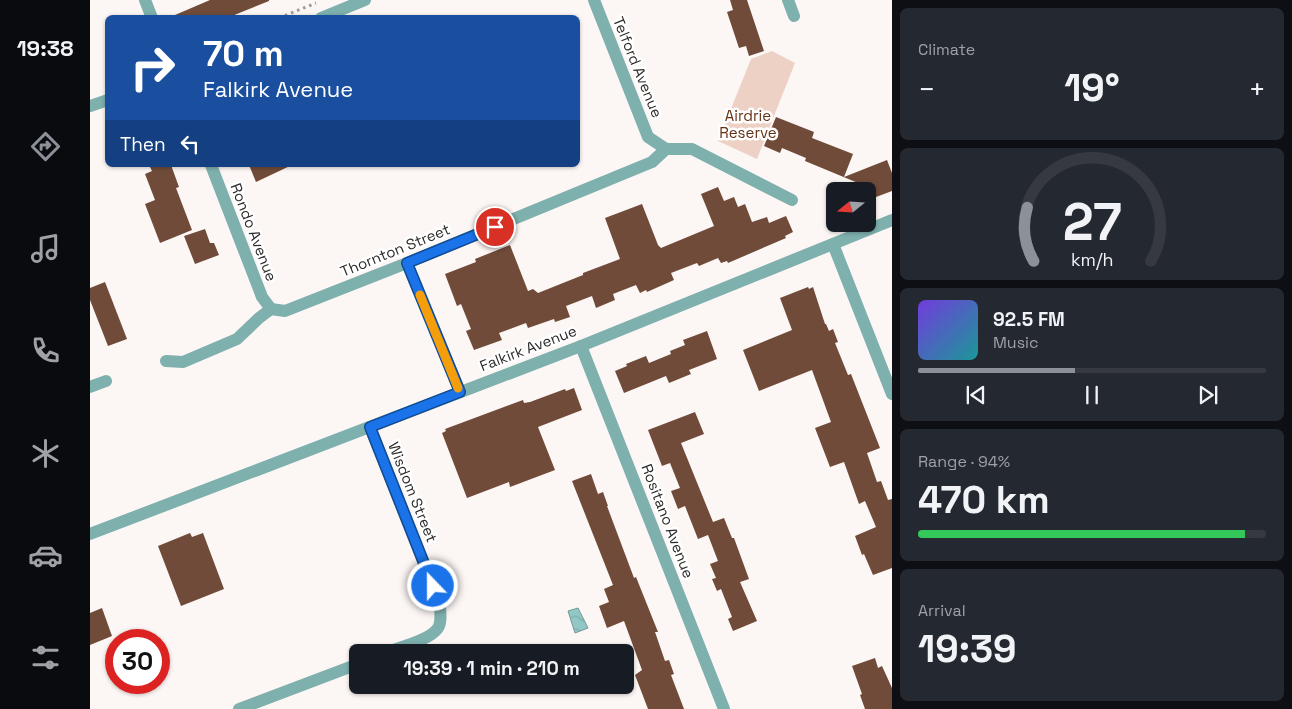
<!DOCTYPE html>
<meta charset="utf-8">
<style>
body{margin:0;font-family:"Space Grotesk",sans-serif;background:#242831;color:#f1f3f6;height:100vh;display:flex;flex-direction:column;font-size:19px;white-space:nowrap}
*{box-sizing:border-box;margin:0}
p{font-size:16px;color:#9ea1a6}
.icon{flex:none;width:28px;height:28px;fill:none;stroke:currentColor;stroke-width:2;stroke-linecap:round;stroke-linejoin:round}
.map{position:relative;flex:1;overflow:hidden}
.panel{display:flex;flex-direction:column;gap:8px;padding:8px;background:#0d0f14;width:400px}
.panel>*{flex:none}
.banner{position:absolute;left:15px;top:15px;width:475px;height:152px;border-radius:8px;box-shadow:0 1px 4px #0004;background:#1a4fa0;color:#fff;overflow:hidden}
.needle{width:32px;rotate:252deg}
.fabs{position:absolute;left:736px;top:182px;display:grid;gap:10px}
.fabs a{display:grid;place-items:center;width:50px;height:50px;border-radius:8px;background:#171b24;box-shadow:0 1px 4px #0004;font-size:25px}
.speed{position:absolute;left:15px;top:629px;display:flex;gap:10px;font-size:25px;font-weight:700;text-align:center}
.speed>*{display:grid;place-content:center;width:65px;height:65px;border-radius:50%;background:#171b24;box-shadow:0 1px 4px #0004;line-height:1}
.speed .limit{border:8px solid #d22;background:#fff;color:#111}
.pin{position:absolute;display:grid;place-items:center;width:42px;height:42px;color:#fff;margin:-21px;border:2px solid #fff;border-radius:50%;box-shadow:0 1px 5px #0007}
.me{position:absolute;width:55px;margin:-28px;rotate:338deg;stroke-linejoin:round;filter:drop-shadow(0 0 4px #0008)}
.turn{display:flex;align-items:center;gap:18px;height:105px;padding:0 15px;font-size:22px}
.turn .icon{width:65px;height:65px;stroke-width:2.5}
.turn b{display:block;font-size:35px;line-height:42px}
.then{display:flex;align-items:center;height:48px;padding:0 15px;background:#0003;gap:10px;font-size:19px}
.big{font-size:38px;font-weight:800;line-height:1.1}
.panel .card{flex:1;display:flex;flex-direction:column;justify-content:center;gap:8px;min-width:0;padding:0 18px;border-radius:8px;background:#242831}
.panel .dial{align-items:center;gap:0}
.dial svg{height:130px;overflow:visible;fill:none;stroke:#363941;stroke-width:7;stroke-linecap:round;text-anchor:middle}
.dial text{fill:#f1f3f6;stroke:none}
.song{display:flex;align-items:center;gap:15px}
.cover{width:60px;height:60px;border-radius:8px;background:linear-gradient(135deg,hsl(260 70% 55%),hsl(180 70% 35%))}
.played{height:5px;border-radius:2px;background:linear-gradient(90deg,#8c9099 45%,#363941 45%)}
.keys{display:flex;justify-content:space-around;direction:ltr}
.heat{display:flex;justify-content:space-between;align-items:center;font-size:28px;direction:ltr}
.charge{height:8px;border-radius:4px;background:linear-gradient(90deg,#34c759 94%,#363941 0)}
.trip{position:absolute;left:259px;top:644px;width:285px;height:50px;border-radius:8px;background:#171b24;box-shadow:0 1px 4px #0004;font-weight:800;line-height:50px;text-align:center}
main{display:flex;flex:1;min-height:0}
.menu{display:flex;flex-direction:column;width:90px;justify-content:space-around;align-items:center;background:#090b0e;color:#9ea1a6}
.menu .icon{width:35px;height:35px}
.menu .selected{color:#8c9099}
.menu b{font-size:22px;color:#f1f3f6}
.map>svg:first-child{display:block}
</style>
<main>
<nav class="menu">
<b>19:38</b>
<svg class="icon selected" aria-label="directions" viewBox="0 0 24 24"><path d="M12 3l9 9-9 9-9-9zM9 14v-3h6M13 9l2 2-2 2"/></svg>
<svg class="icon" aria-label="music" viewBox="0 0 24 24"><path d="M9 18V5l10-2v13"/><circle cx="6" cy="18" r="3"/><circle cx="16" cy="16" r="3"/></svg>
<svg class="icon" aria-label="phone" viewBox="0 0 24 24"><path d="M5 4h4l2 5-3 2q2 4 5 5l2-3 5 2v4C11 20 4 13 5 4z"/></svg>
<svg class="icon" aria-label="climate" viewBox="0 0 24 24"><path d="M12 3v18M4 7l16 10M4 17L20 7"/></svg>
<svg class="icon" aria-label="car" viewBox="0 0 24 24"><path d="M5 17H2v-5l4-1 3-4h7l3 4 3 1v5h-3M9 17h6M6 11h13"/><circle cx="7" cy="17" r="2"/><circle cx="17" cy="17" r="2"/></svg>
<svg class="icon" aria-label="filters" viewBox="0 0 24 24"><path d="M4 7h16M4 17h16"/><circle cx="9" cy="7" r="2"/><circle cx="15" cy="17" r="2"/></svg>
</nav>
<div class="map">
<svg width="802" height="709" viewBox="0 0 802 709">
<defs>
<pattern id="water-waves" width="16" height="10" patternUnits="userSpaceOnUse" patternTransform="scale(1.25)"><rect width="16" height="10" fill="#91c8c6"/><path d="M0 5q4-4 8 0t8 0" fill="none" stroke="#7dacaa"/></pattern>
</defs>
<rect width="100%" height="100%" fill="#fcf6f4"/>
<!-- green -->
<path fill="#edd1c5" d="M 682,51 L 705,63 L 667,159 L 628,141 L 661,59 Z"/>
<!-- water -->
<path fill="url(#water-waves)" stroke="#739997" d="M 488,608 L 498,628 L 485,633 L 478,611 Z"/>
<!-- building -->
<g fill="#704b3a">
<path d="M 120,0 L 179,0 L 179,1 L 137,18 L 78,18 Z"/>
<path d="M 640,0 L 657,0 L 674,51 L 659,56 L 656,46 L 649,48 L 637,12 L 643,10 Z"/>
<path d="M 686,117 L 724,132 L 722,138 L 763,154 L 754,177 L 797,160 L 802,173 L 802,191 L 778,200 L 778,191 L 772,191 L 768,183 L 715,161 L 716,158 L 692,148 L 690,153 L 674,146 Z"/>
<path d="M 59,165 L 81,165 L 89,187 L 86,188 L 102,230 L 70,243 L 55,204 L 65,200 L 55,174 L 62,171 Z"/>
<path d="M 159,165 L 202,165 L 166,182 Z"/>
<path d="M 628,187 L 634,201 L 644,197 L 648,207 L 655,204 L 662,222 L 677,217 L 679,223 L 696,216 L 703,232 L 695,236 L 696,238 L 638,263 L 637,261 L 631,263 L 628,258 L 609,266 L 607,263 L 581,273 L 584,280 L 557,292 L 556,290 L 550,293 L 546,285 L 523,294 L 525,300 L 506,308 L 502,296 L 476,306 L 480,317 L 465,322 L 464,319 L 438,328 L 436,323 L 409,333 L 412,340 L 384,350 L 376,331 L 381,329 L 371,304 L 367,306 L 355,274 L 386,262 L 385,259 L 420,245 L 438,291 L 443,289 L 448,293 L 493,275 L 493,273 L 530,259 L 515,218 L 552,204 L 568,245 L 571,248 L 624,226 L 611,194 Z"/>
<path d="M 115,229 L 120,243 L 124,243 L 129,255 L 105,264 L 94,236 Z"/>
<path d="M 15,282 L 37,339 L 18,346 L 0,300 L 0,288 Z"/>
<path d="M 718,287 L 719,289 L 723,287 L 735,324 L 736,324 L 739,331 L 743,329 L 748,342 L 745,343 L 758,375 L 761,374 L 790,448 L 777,453 L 787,482 L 791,481 L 798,500 L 802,499 L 802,568 L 783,575 L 774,554 L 772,555 L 765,536 L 786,527 L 775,501 L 769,504 L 754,462 L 740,467 L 725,428 L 741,422 L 722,370 L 669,391 L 653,350 L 702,330 L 690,298 Z"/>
<path d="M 617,331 L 627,359 L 599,370 L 601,374 L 579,383 L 576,376 L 534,393 L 525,371 L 537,366 L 536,364 L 556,356 L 559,363 L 581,354 L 580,351 L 595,345 L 593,340 Z"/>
<path d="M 484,388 L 492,410 L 448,427 L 465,470 L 420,487 L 419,482 L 377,498 L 352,433 L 356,431 L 355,429 L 433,400 L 434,403 L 440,402 L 475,389 L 476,391 Z"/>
<path d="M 605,412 L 614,434 L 591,443 L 623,522 L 634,518 L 642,538 L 644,538 L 659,579 L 650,582 L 667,621 L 643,631 L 638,619 L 642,617 L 631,589 L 627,591 L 622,579 L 626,578 L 620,564 L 628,561 L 618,535 L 608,539 L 595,506 L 588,509 L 581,491 L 590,488 L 580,463 L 572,466 L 558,430 Z"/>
<path d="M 501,474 L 508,494 L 513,492 L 518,506 L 517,506 L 544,578 L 546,577 L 568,632 L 565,632 L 575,661 L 579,660 L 584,674 L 581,675 L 594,709 L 558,709 L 545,675 L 552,670 L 534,621 L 517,628 L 509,606 L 519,602 L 514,589 L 523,585 L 482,481 Z"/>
<path d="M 100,533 L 102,537 L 113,533 L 134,589 L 91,606 L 68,546 Z"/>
<path d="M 12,608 L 22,636 L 0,645 L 0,613 Z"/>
<path d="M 785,658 L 788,668 L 792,666 L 802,688 L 802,709 L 775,709 L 770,695 L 772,694 L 762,666 Z"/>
</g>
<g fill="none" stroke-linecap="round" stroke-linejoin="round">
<!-- path -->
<path stroke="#9b9795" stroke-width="3" stroke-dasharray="2.5 4" stroke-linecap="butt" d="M 189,18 L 226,3"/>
<!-- minor -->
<g stroke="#7eb0ae" stroke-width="12">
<path d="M 55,0 L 62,18"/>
<path d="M 504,0 L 558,137 L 576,149 L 602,149 L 702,200"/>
<path d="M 698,0 L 704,16"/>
<path d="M 231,18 L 275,0"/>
<path d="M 0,106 L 18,100"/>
<path d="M 121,165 L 172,297 L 181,309"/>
<path d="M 743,244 L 802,394"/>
<path d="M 317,263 L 370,392"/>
<path d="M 491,346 L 634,709"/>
<path d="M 76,361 L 93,362 L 147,339 L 169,318 L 181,309 L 195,311 L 317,263 L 562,162 L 576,149"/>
<path d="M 0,387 L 16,381"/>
<path d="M 280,427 L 350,604 C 350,611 352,622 348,628 C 340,640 311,647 297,652"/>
<path d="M 0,534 L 491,346 L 802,220"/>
<path d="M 149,709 L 268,664"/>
</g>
</g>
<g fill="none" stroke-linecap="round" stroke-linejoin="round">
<!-- route casing -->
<g stroke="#114b97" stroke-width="12">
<path id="route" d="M 343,586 L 280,427 L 370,392 L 317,263 L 405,227"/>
</g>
<!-- route -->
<use href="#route" stroke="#1a73e8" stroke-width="9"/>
<!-- slow -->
<path stroke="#f59e0b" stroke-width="9" d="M 330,295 L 368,388"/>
</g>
<g text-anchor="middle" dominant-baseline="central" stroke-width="5" stroke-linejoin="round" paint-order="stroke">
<!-- street labels -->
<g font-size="15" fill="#2d2b2a" stroke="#fff">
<text transform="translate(548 67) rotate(68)">Telford Avenue</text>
<text transform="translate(164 232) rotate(69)">Rondo Avenue</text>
<text transform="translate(305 250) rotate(-22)">Thornton Street</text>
<text transform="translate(438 348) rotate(-21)">Falkirk Avenue</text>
<text transform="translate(323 492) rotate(68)">Wisdom Street</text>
<text transform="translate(578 521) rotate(69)">Rositano Avenue</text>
</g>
<!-- park labels -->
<g font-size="15" fill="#652f13" stroke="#fff">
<text x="658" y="115">Airdrie<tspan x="658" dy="17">Reserve</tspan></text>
</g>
</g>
</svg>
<div class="fabs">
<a><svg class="needle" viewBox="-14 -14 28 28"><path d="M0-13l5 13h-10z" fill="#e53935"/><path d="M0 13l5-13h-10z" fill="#9ea1a6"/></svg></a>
</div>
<div class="speed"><div class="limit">30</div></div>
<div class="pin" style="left:405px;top:227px;background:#d93025"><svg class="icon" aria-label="arrive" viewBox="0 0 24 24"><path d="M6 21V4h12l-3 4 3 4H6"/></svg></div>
<svg class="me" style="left:343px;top:586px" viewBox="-20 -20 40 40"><circle r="17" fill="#1a73e8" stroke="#fff" stroke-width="3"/><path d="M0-11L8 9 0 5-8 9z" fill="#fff"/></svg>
<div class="trip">19:39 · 1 min · 210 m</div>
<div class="banner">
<div class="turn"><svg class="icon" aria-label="right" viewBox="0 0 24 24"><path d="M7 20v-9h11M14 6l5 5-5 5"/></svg><div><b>70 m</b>Falkirk Avenue</div></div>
<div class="then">Then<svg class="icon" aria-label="left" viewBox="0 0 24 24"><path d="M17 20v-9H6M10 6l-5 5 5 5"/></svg></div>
</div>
</div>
<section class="panel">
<div class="card"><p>Climate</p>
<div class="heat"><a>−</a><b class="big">19°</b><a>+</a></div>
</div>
<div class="card dial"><svg viewBox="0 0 100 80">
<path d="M14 69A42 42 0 1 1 86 69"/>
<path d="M14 69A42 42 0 0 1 10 36" stroke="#8c9099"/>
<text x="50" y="56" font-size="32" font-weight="700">27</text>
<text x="50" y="72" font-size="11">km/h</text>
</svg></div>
<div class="card">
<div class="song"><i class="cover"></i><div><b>92.5 FM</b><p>Music</p></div></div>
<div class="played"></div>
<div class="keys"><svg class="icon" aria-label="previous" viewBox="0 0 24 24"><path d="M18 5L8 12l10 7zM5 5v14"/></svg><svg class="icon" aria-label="pause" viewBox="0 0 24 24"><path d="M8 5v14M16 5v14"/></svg><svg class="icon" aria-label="next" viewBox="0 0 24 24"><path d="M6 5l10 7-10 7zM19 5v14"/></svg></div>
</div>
<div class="card"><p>Range · 94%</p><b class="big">470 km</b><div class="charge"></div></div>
<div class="card"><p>Arrival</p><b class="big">19:39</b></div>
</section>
</main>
